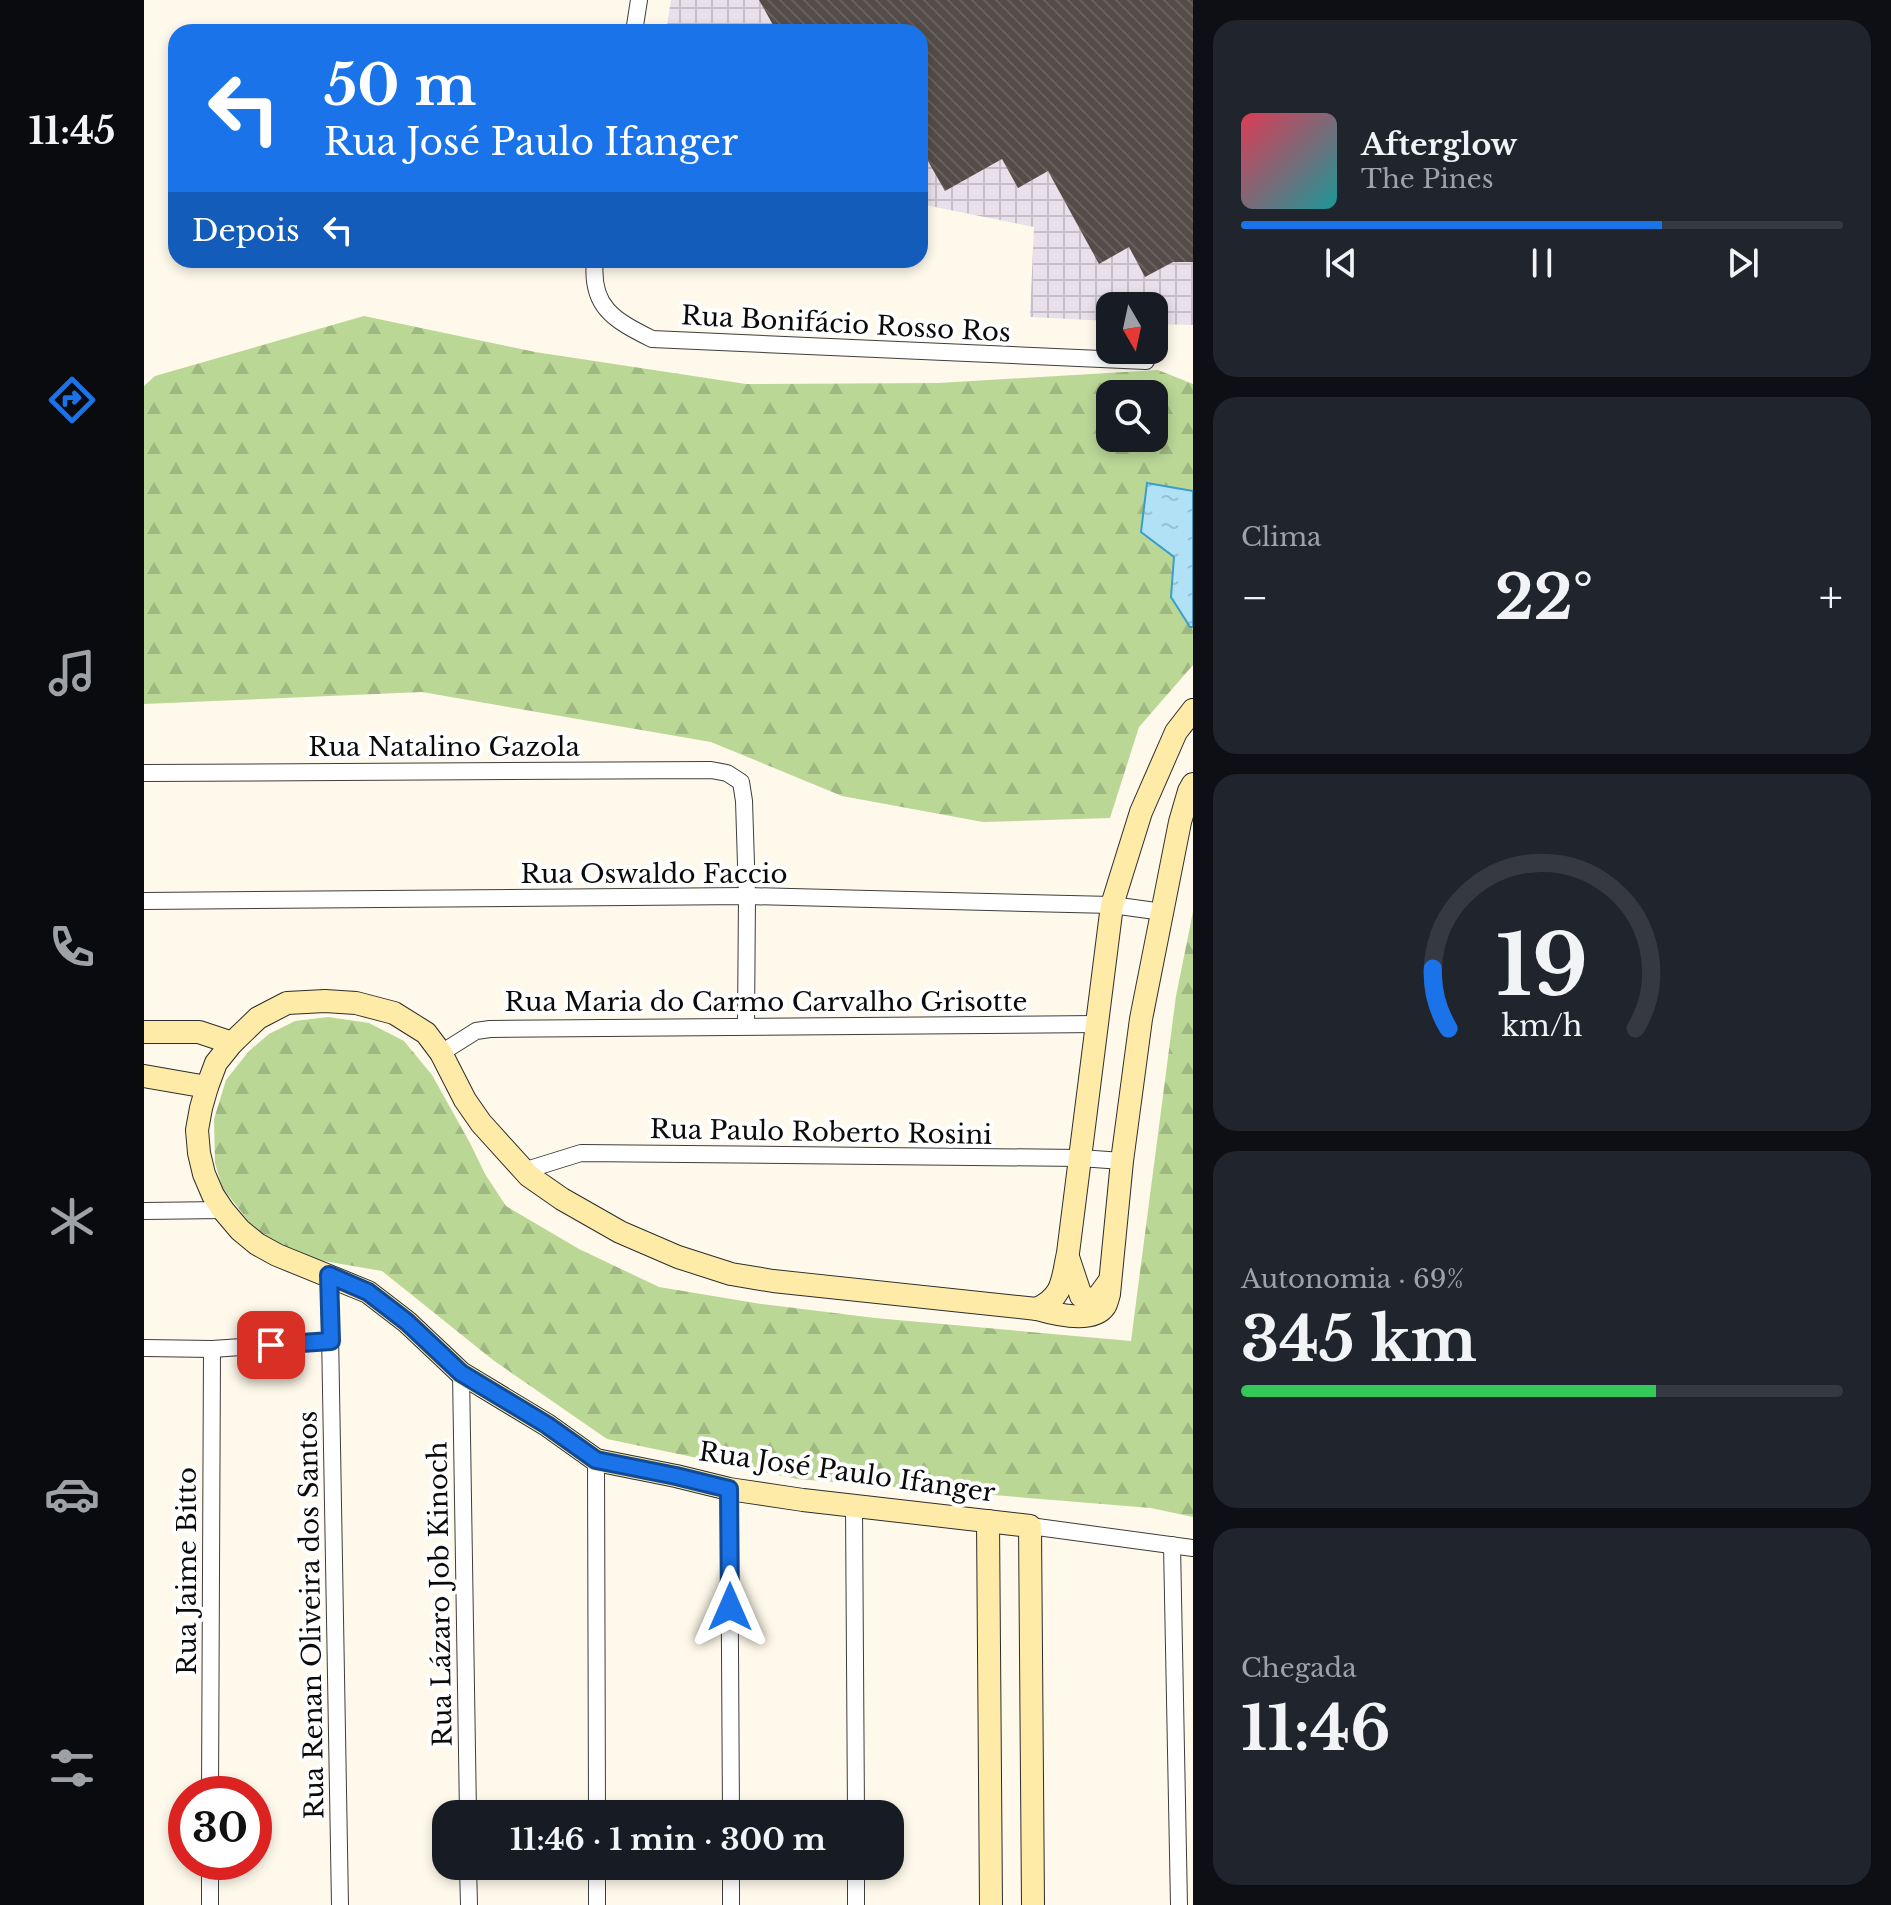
<!DOCTYPE html>
<html lang="pt">
<meta charset="utf-8">
<style>
body{margin:0;font-family:"Libre Baskerville",serif;background:#20242c;color:#f1f3f6;height:100vh;display:flex;flex-direction:column;font-size:30px;white-space:nowrap}
*{box-sizing:border-box;margin:0}
p{font-size:26px;color:#9ea1a6}
.icon{flex:none;width:44px;height:44px;fill:none;stroke:currentColor;stroke-width:2;stroke-linecap:round;stroke-linejoin:round}
.map{position:relative;flex:1;overflow:hidden}
.details{display:flex;flex-direction:column;gap:20px;padding:20px;background:#0d0f14;width:698px}
.details>*{flex:none}
.hud{position:absolute;left:24px;top:24px;width:760px;height:244px;border-radius:24px;box-shadow:0 4px 12px #0003;background:#1a73e8;color:#fff;overflow:hidden}
.needle{width:52px;rotate:171deg}
.buttons{position:absolute;left:952px;top:292px;display:grid;gap:16px}
.buttons a{display:grid;place-items:center;width:72px;height:72px;border-radius:16px;background:#171b24;box-shadow:0 4px 12px #0003;font-size:40px}
.speed{position:absolute;left:24px;top:1776px;display:flex;gap:16px;font-size:40px;font-weight:700;text-align:center}
.speed>*{display:grid;place-content:center;width:104px;height:104px;border-radius:50%;background:#171b24;box-shadow:0 4px 12px #0003;line-height:1}
.speed .limit{border:12px solid #d22;background:#fff;color:#111}
.pin{position:absolute;display:grid;place-items:center;width:68px;height:68px;color:#fff;margin:-34px;border-radius:16px;box-shadow:0 4px 12px #0006}
.me{position:absolute;width:88px;margin:-44px;rotate:0deg;stroke-linejoin:round;filter:drop-shadow(0 0 6px #0008)}
.turn{display:flex;align-items:center;gap:28px;height:168px;padding:0 24px;font-size:36px}
.turn .icon{width:104px;height:104px;stroke-width:2.5}
.turn b{display:block;font-size:56px;line-height:68px}
.then{display:flex;align-items:center;height:76px;padding:0 24px;background:#0003;gap:16px;font-size:30px}
.big{font-size:60px;font-weight:700;line-height:1.1}
.details .tile{flex:1;display:flex;flex-direction:column;justify-content:center;gap:12px;min-width:0;padding:0 28px;border-radius:24px;background:#20242c}
.details .dial{align-items:center;gap:0}
.dial svg{height:208px;overflow:visible;fill:none;stroke:#363941;stroke-width:7;stroke-linecap:round;text-anchor:middle}
.dial text{fill:#f1f3f6;stroke:none}
.song{display:flex;align-items:center;gap:24px}
.cover{width:96px;height:96px;border-radius:12px;background:linear-gradient(135deg,hsl(350 70% 55%),hsl(180 70% 35%))}
.played{height:8px;border-radius:4px;background:linear-gradient(90deg,#1a73e8 70%,#363941 70%)}
.keys{display:flex;justify-content:space-around;direction:ltr}
.heat{display:flex;justify-content:space-between;align-items:center;font-size:44px;direction:ltr}
.charge{height:12px;border-radius:6px;background:linear-gradient(90deg,#34c759 69%,#363941 0)}
.trip{position:absolute;left:288px;top:1800px;width:472px;height:80px;border-radius:24px;background:#171b24;box-shadow:0 4px 12px #0003;font-weight:700;line-height:80px;text-align:center}
main{display:flex;flex:1;min-height:0}
.tab-bar{display:flex;flex-direction:column;width:144px;justify-content:space-around;align-items:center;background:#090b0e;color:#9ea1a6}
.tab-bar .icon{width:56px;height:56px}
.tab-bar .current{color:#1a73e8}
.tab-bar b{font-size:36px;color:#f1f3f6}
.map>svg:first-child{display:block}
</style>
<main>
<nav class="tab-bar">
<b>11:45</b>
<svg class="icon current" aria-label="directions" viewBox="0 0 24 24"><path d="M12 3l9 9-9 9-9-9zM9 14v-3h6M13 9l2 2-2 2"/></svg>
<svg class="icon" aria-label="music" viewBox="0 0 24 24"><path d="M9 18V5l10-2v13"/><circle cx="6" cy="18" r="3"/><circle cx="16" cy="16" r="3"/></svg>
<svg class="icon" aria-label="phone" viewBox="0 0 24 24"><path d="M5 4h4l2 5-3 2q2 4 5 5l2-3 5 2v4C11 20 4 13 5 4z"/></svg>
<svg class="icon" aria-label="climate" viewBox="0 0 24 24"><path d="M12 3v18M4 7l16 10M4 17L20 7"/></svg>
<svg class="icon" aria-label="car" viewBox="0 0 24 24"><path d="M5 17H2v-5l4-1 3-4h7l3 4 3 1v5h-3M9 17h6M6 11h13"/><circle cx="7" cy="17" r="2"/><circle cx="17" cy="17" r="2"/></svg>
<svg class="icon" aria-label="filters" viewBox="0 0 24 24"><path d="M4 7h16M4 17h16"/><circle cx="9" cy="7" r="2"/><circle cx="15" cy="17" r="2"/></svg>
</nav>
<div class="map">
<svg width="1049" height="1905" viewBox="0 0 1049 1905">
<defs>
<pattern id="industrial-grid" width="8" height="8" patternUnits="userSpaceOnUse" patternTransform="scale(2)"><rect width="8" height="8" fill="#e8e0ea"/><path d="M0 4h8M4 0v8" fill="none" stroke="#c6bfc7"/></pattern>
<pattern id="forest-firs" width="22" height="20" patternUnits="userSpaceOnUse" patternTransform="scale(2)"><rect width="22" height="20" fill="#bad796"/><path d="M5 1l3.5 6h-7zM16 11l3.5 6h-7z" fill="#9fb780"/></pattern>
<pattern id="water-ripples" width="26" height="14" patternUnits="userSpaceOnUse" patternTransform="scale(2)"><rect width="26" height="14" fill="#b1e1f4"/><path d="M2 4q2-2 4 0t4 0M15 11q2-2 4 0t4 0" fill="none" stroke="#97c0d0"/></pattern>
<pattern id="building-back-hatch" width="6" height="6" patternUnits="userSpaceOnUse" patternTransform="scale(2)"><rect width="6" height="6" fill="#544c48"/><path d="M-1 5l2 2M0 0l6 6M5-1l2 2" fill="none" stroke="#68615e"/></pattern>
</defs>
<rect width="100%" height="100%" fill="#fef9ea"/>
<!-- industrial -->
<path fill="url(#industrial-grid)" d="M 527,0 L 1049,0 L 1049,325 L 1010,324 L 1010,306 L 966,306 L 966,321 L 886,317 L 890,227 L 776,204 L 776,32 L 522,32 Z"/>
<!-- forest -->
<g fill="url(#forest-firs)" fill-rule="evenodd">
<path d="M 220,316 L 391,352 L 602,384 L 794,383 L 1014,370 L 1049,384 L 1049,665 L 995,727 L 966,818 L 839,822 L 698,796 L 567,742 L 278,692 L 0,704 L 0,386 L 11,376 ZM 966,394 L 1010,394 L 1010,438 L 966,438 Z"/>
<path d="M 1049,912 L 1049,1517 L 1007,1508 L 653,1479 L 463,1439 L 349,1360 L 238,1271 L 174,1260 L 137,1248 L 112,1231 L 78,1187 L 71,1163 L 70,1119 L 82,1080 L 105,1051 L 125,1034 L 151,1021 L 184,1017 L 225,1023 L 260,1041 L 288,1075 L 326,1143 L 341,1174 L 362,1206 L 435,1249 L 515,1287 L 617,1304 L 731,1318 L 987,1341 L 1032,996 Z"/>
</g>
<!-- water -->
<path fill="url(#water-ripples)" stroke="#3a9ec9" stroke-width="2" d="M 1003,483 L 1049,491 L 1049,627 L 1046,627 L 1027,597 L 1030,557 L 997,532 Z"/>
<!-- building -->
<path fill="url(#building-back-hatch)" d="M 615,0 L 1049,0 L 1049,262 L 1029,262 L 1001,277 L 985,247 L 955,264 L 904,171 L 874,188 L 858,159 L 801,191 L 784,161 L 776,165 L 776,32 L 633,32 Z"/>
<g fill="none" stroke-linecap="round" stroke-linejoin="round">
<!-- street casing -->
<g stroke="#3e3e3e" stroke-width="18">
<g id="street">
<path d="M 490,32 L 495,0"/>
<path d="M 451,260 C 446,307 470,320 508,339 L 1002,361"/>
<path d="M 0,773 L 567,770 L 583,773 L 597,782 L 600,801 L 603,896 L 602,1025"/>
<path d="M 0,901 L 603,896 L 968,905 L 1019,912"/>
<path d="M 297,1053 L 332,1031 L 346,1029 L 954,1024"/>
<path d="M 379,1171 L 437,1153 L 936,1158 L 978,1161"/>
<path d="M 0,1211 L 79,1210"/>
<path d="M 185,1275 L 196,1905"/>
<path d="M 0,1348 L 68,1349 L 187,1341"/>
<path d="M 317,1373 L 324,1814"/>
<path d="M 452,1460 L 453,1814"/>
<path d="M 585,1489 L 587,1814"/>
<path d="M 710,1506 L 712,1814"/>
<path d="M 886,1526 L 1049,1548"/>
<path d="M 1028,1545 L 1035,1905"/>
<path d="M 66,1794 L 68,1349"/>
<path d="M 324,1866 L 325,1905"/>
<path d="M 453,1866 L 453,1905"/>
<path d="M 587,1866 L 587,1905"/>
<path d="M 712,1866 L 712,1905"/>
<path d="M 66,1905 L 66,1862"/>
</g>
</g>
<!-- secondary casing -->
<g stroke="#2d2d2d" stroke-width="24">
<g id="secondary">
<path d="M 0,1032 L 55,1032 L 88,1043"/>
<path d="M 0,1076 L 63,1087"/>
<path d="M 924,1257 L 937,1296 L 946,1299 L 953,1298 L 964,1283"/>
<path d="M 893,1309 C 920,1296 918,1280 924,1253 L 968,905 L 997,812 L 1032,732 L 1049,710"/>
<path d="M 844,1521 L 847,1905"/>
<path d="M 889,1905 L 886,1526 L 659,1500 L 585,1489 L 532,1476 L 452,1460 L 403,1425 L 317,1373 L 263,1322 L 224,1292 L 133,1255 L 113,1244 L 96,1230 L 79,1210 L 69,1195 L 60,1174 L 55,1153 L 53,1130 L 57,1108 L 63,1087 L 72,1063 L 88,1043 L 114,1018 L 143,1003 L 181,1001 L 212,1003 L 250,1013 L 282,1033 L 297,1053 L 321,1100 L 337,1123 L 385,1176 L 418,1199 L 476,1232 L 534,1257 L 587,1274 L 629,1281 L 893,1309 C 910,1314 949,1324 961,1306 C 963,1302 964,1298 965,1294 L 978,1161 L 997,1019 L 1036,822 L 1045,791 L 1049,784"/>
</g>
</g>
<!-- street -->
<use href="#street" stroke="#fff" stroke-width="16"/>
<!-- secondary -->
<use href="#secondary" stroke="#fdeba7" stroke-width="22"/>
</g>
<g fill="none" stroke-linecap="round" stroke-linejoin="round">
<!-- route casing -->
<g stroke="#114b97" stroke-width="20">
<path id="route" d="M 127,1345 L 187,1341 L 185,1275 L 224,1292 L 263,1322 L 317,1373 L 403,1425 L 452,1460 L 532,1476 L 585,1489 L 586,1607"/>
</g>
<!-- route -->
<use href="#route" stroke="#1a73e8" stroke-width="14"/>
</g>
<g text-anchor="middle" dominant-baseline="central" stroke-width="8" stroke-linejoin="round" paint-order="stroke">
<!-- street labels -->
<g font-size="26" fill="#0b0b0b" stroke="#fff">
<text transform="translate(702 324) rotate(3)">Rua Bonifácio Rosso Ros</text>
<text x="300" y="747">Rua Natalino Gazola</text>
<text x="510" y="874">Rua Oswaldo Faccio</text>
<text x="622" y="1002">Rua Maria do Carmo Carvalho Grisotte</text>
<text transform="translate(677 1132) rotate(1)">Rua Paulo Roberto Rosini</text>
<text transform="translate(703 1472) rotate(8)">Rua José Paulo Ifanger</text>
<text transform="translate(43 1571) rotate(-90)">Rua Jaime Bitto</text>
<text transform="translate(296 1594) rotate(-91)">Rua Lázaro Job Kinoch</text>
<text transform="translate(167 1615) rotate(-91)">Rua Renan Oliveira dos Santos</text>
</g>
</g>
</svg>
<div class="buttons">
<a><svg class="needle" viewBox="-14 -14 28 28"><path d="M0-13l5 13h-10z" fill="#e53935"/><path d="M0 13l5-13h-10z" fill="#9ea1a6"/></svg></a>
<a><svg class="icon" aria-label="search" viewBox="0 0 24 24"><circle cx="10" cy="10" r="6"/><path d="M15 15l6 6"/></svg></a>
</div>
<div class="speed"><div class="limit">30</div></div>
<div class="pin" style="left:127px;top:1345px;background:#d93025"><svg class="icon" aria-label="arrive" viewBox="0 0 24 24"><path d="M6 21V4h12l-3 4 3 4H6"/></svg></div>
<svg class="me" style="left:586px;top:1607px" viewBox="-20 -20 40 40"><path d="M0-17L14 15 0 8-14 15z" fill="#1a73e8" stroke="#fff" stroke-width="4"/></svg>
<div class="trip">11:46 · 1 min · 300 m</div>
<div class="hud">
<div class="turn"><svg class="icon" aria-label="left" viewBox="0 0 24 24"><path d="M17 20v-9H6M10 6l-5 5 5 5"/></svg><div><b>50 m</b>Rua José Paulo Ifanger</div></div>
<div class="then">Depois<svg class="icon" aria-label="left" viewBox="0 0 24 24"><path d="M17 20v-9H6M10 6l-5 5 5 5"/></svg></div>
</div>
</div>
<section class="details">
<div class="tile">
<div class="song"><i class="cover"></i><div><b>Afterglow</b><p>The Pines</p></div></div>
<div class="played"></div>
<div class="keys"><svg class="icon" aria-label="previous" viewBox="0 0 24 24"><path d="M18 5L8 12l10 7zM5 5v14"/></svg><svg class="icon" aria-label="pause" viewBox="0 0 24 24"><path d="M8 5v14M16 5v14"/></svg><svg class="icon" aria-label="next" viewBox="0 0 24 24"><path d="M6 5l10 7-10 7zM19 5v14"/></svg></div>
</div>
<div class="tile"><p>Clima</p>
<div class="heat"><a>−</a><b class="big">22°</b><a>+</a></div>
</div>
<div class="tile dial"><svg viewBox="0 0 100 80">
<path d="M14 69A42 42 0 1 1 86 69"/>
<path d="M14 69A42 42 0 0 1 8 46" stroke="#1a73e8"/>
<text x="50" y="56" font-size="32" font-weight="700">19</text>
<text x="50" y="72" font-size="11">km/h</text>
</svg></div>
<div class="tile"><p>Autonomia · 69%</p><b class="big">345 km</b><div class="charge"></div></div>
<div class="tile"><p>Chegada</p><b class="big">11:46</b></div>
</section>
</main>
